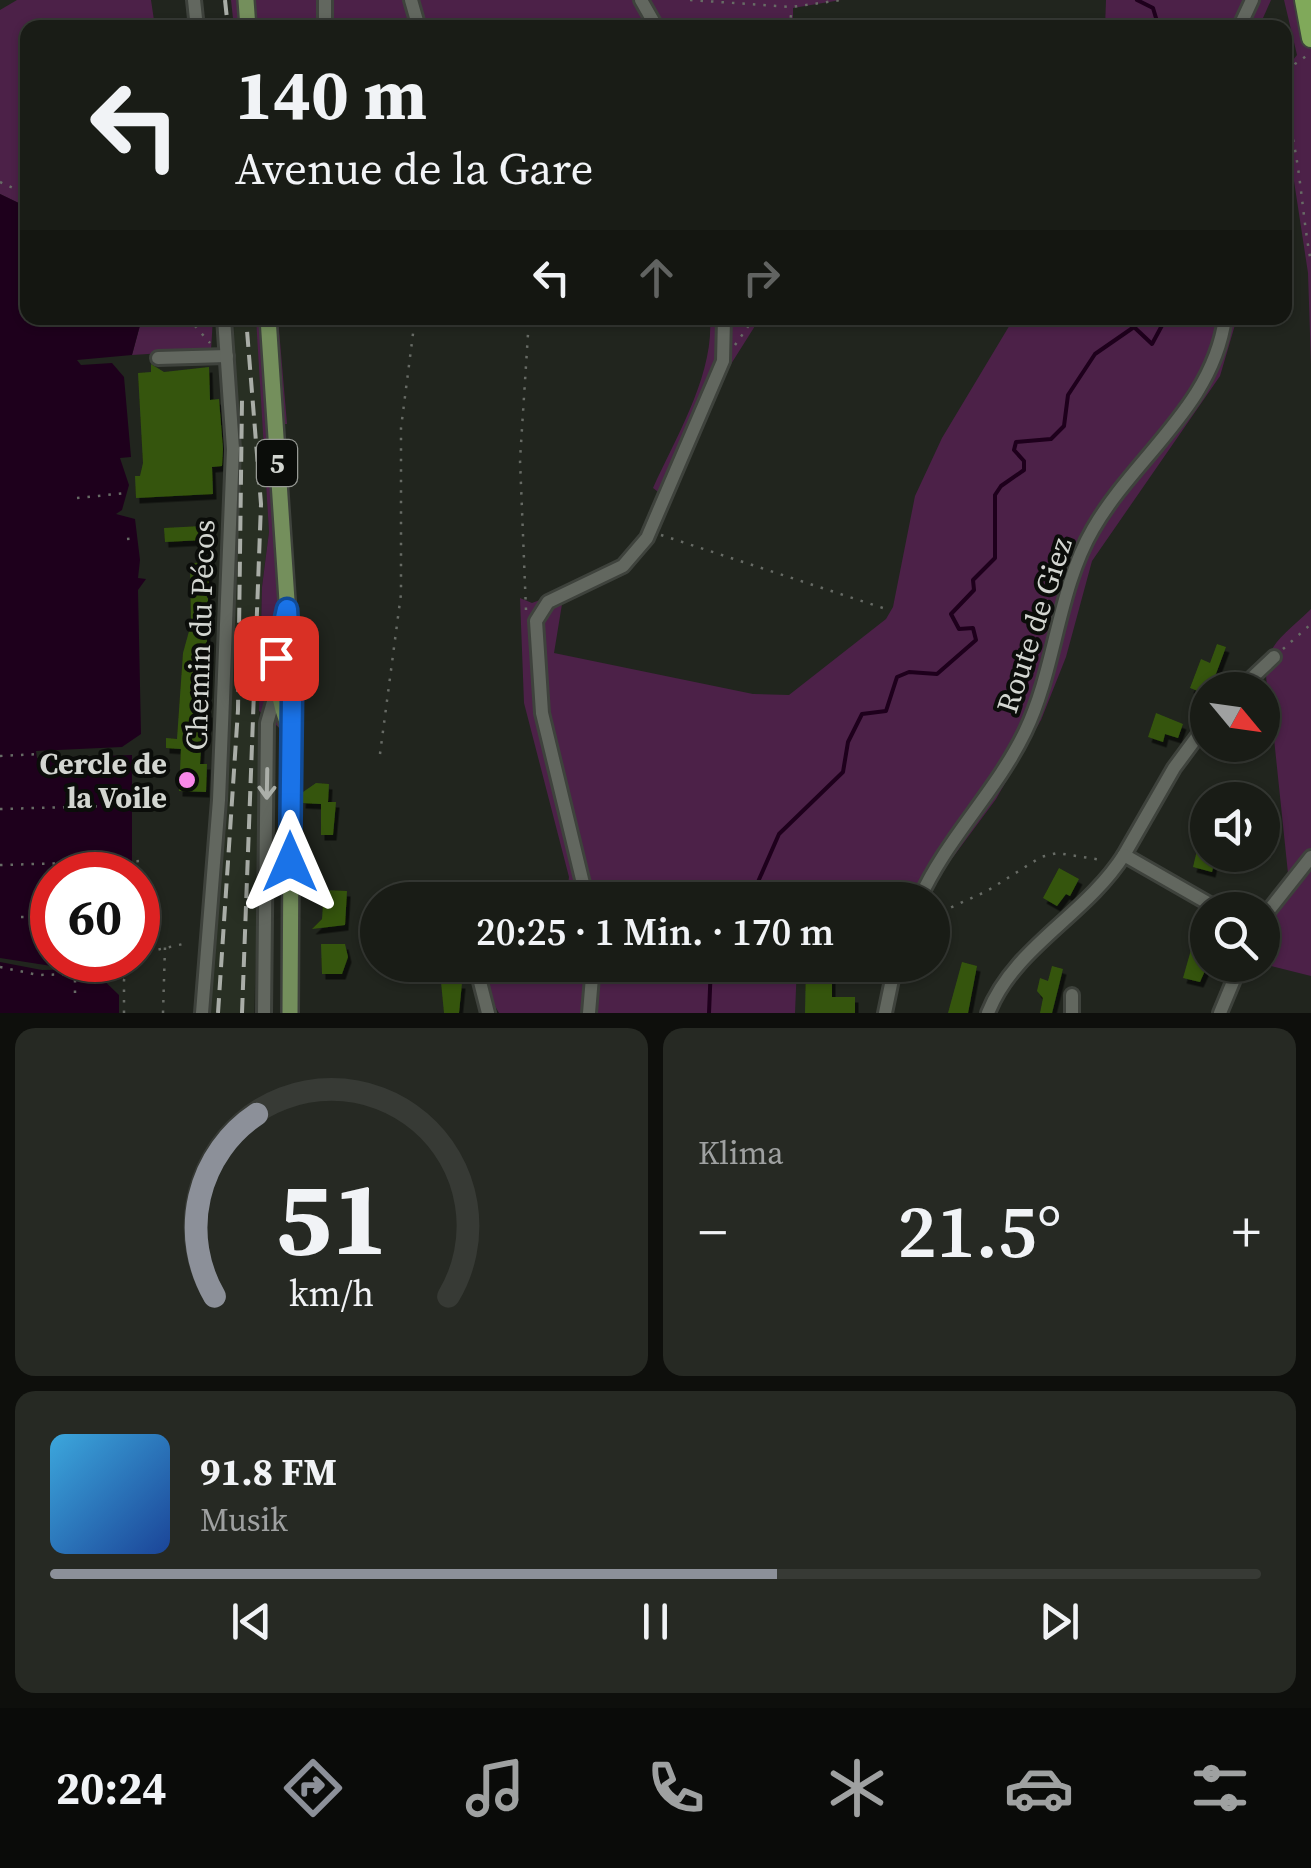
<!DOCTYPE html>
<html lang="de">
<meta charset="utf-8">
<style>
body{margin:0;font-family:"Source Serif 4",serif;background:#262923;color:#f1f3f6;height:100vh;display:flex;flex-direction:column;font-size:38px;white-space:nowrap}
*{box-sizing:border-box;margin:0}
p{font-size:32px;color:#9fa1a1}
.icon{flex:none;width:55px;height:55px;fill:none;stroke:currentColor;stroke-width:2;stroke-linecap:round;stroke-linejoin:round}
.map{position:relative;height:1013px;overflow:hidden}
.details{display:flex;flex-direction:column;gap:15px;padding:15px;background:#0e0f0c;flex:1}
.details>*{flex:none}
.top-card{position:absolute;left:20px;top:20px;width:1272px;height:305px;border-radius:20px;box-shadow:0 2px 8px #0004,0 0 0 2px #373a35;background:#191c16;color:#f1f3f6;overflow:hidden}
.needle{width:65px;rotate:119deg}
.fabs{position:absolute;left:1190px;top:672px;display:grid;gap:20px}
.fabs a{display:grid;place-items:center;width:90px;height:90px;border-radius:50%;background:#191c16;box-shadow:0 2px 8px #0004,0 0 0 2px #373a35;font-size:50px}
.speed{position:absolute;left:30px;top:852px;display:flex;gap:20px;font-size:50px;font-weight:700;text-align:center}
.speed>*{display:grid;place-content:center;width:130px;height:130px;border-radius:50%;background:#191c16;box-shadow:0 2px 8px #0004,0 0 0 2px #373a35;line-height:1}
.speed .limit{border:15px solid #d22;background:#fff;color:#111}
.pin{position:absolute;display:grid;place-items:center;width:85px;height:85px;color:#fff;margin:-42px;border-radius:20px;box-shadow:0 5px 15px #0006}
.me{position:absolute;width:110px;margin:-55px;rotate:0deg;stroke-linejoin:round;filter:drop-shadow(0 0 8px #0008)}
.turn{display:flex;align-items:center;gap:35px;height:210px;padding:0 50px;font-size:45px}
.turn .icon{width:130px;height:130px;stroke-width:2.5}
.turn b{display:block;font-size:70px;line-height:85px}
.lanes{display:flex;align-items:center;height:95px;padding:0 50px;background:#0003;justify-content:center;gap:50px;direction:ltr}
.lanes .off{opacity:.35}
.big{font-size:75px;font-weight:600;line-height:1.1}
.details .tile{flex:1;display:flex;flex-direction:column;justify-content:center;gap:15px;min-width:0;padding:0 35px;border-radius:20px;background:#262923}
.details .dial{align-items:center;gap:0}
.dial svg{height:260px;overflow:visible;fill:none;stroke:#373a35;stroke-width:7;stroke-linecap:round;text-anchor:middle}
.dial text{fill:#f1f3f6;stroke:none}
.song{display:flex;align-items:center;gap:30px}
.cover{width:120px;height:120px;border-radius:15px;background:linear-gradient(135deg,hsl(200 70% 55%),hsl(220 70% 35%))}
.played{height:10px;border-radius:5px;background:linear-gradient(90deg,#8c9099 60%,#373a35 60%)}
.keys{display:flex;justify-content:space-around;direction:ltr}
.heat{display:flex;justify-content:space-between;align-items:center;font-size:55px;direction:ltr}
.details .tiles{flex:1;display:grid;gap:15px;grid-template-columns:1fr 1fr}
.tile:last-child{grid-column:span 2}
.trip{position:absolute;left:360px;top:882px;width:590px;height:100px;border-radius:50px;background:#191c16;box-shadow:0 2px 8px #0004,0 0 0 2px #373a35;font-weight:600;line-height:100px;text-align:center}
.menu{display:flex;height:160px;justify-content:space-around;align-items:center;background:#0a0b09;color:#9fa1a1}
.menu .icon{width:70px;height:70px}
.menu .selected{color:#8c9099}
.menu b{font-size:45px;color:#f1f3f6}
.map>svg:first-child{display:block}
</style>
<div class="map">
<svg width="1311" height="1013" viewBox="0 0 1311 1013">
<defs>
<filter id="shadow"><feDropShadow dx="3.5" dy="5.5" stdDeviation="0" flood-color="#0009"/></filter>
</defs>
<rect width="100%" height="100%" fill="#21251e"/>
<!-- built -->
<path fill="#282f23" d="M 234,318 L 256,318 L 259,352 L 269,532 L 262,586 L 259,711 L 263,759 L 254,1013 L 210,1013 L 226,803 L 236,504 Z"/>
<!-- green -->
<g fill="#4c2148">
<path d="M 17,0 L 151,0 L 155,27 L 28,28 L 27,207 L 0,194 L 0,10 Z"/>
<path d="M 231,0 L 841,0 L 793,8 L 793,28 L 234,28 Z"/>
<path d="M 1106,0 L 1271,0 L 1259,27 L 1105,28 Z"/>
<path d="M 1284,0 L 1311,0 L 1311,365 L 1308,273 L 1285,122 L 1285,70 L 1297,55 Z"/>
<path d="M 142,318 L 213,318 L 211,350 L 132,355 Z"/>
<path d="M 256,318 L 278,318 L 287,424 L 275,424 L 279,479 L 287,478 L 299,744 L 259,711 L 262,587 L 269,532 Z"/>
<path d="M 710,318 L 760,318 L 726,372 L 659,523 L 642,552 L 621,572 L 563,598 L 554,653 L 753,694 L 789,695 L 886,619 L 893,607 L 915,496 L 942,438 L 1014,318 L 1237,318 L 1220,376 L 1092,561 L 1066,657 L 1041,720 L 996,799 L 939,876 L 929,900 L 566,900 L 569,877 L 524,703 L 520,598 L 532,603 C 609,573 628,574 662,495 L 653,488 C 676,437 714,375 710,318 Z"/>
<path d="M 1311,609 L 1311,976 L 1263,964 L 1263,919 L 1289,883 L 1270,700 C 1257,649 1277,642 1311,609 Z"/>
<path d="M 488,965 L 797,965 L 795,1013 L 499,1013 L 488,994 Z"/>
</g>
<!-- water -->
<g fill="#1e001c">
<path d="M 0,194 L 27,207 L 28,318 L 142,318 L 132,355 L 77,360 L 81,365 L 112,363 L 124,377 L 131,457 L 120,458 L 129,485 L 122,510 L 116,514 L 135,519 L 140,560 L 138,578 L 146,579 L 138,590 L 141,734 L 122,747 L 36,751 L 37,758 L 132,755 L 132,875 L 52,875 L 52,960 L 120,963 L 58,967 L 0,958 Z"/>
<path d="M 0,962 L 42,970 L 92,969 L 119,995 L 119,1013 L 0,1013 Z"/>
</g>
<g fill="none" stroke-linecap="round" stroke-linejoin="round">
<!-- stream -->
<g stroke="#1e001c" stroke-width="4">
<path d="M 1137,0 L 1153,8 L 1159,28"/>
<path d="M 750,900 L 779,834 L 843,772 L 848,742 L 862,714 L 886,711 L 897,677 L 909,672 L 937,674 L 976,640 L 973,628 L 959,629 L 951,614 L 974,590 L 973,580 L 995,558 L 995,495 L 1001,486 L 1024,470 L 1024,461 L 1014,450 L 1016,442 L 1051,439 L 1064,426 L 1068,395 L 1095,354 L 1134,327 L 1152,344 L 1166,318"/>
<path d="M 709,1013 L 711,965"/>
</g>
</g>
<!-- building -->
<g fill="#34550d" filter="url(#shadow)">
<path d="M 151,364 L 164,372 L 209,367 L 210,400 L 219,399 L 223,449 L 222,466 L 212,467 L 213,494 L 136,498 L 135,476 L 140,476 L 143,463 L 138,373 L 151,372 Z"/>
<path d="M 202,526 L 203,540 L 165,542 L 164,528 Z"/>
<path d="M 209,562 L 205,712 L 209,712 L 209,725 L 202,733 L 200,764 L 207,764 L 206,792 L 179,791 L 181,749 L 166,748 L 166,738 L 177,739 L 183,653 L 191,624 L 190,569 L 193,563 Z"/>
<path d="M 1217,644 L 1226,647 L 1208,695 L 1190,688 L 1201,659 L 1210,663 Z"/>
<path d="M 1156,713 L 1183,724 L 1178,738 L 1165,734 L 1163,742 L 1148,737 Z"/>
<path d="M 316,783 L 329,784 L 328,802 L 336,802 L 333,835 L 321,835 L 321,804 L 302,803 L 303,792 Z"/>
<path d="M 1204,821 L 1208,821 L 1208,855 L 1216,855 L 1212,872 L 1193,867 Z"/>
<path d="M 1059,868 L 1079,879 L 1070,896 L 1066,894 L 1057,906 L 1043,898 Z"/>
<path d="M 324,890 L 347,891 L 345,925 L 312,929 L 322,919 Z"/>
<path d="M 1208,919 L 1208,964 L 1200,982 L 1183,978 L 1198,925 Z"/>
<path d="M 321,944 L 345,944 L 348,957 L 342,974 L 322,974 Z"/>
<path d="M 962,962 L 977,966 L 968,1013 L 948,1013 Z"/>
<path d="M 806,965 L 832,965 L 832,997 L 855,997 L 855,1013 L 805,1013 Z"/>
<path d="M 1052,966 L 1063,969 L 1052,1013 L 1040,1013 L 1043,998 L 1037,991 L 1040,978 L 1048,981 Z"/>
<path d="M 441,982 L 462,983 L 459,1013 L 444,1013 Z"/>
</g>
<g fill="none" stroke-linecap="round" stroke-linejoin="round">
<!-- minor casing -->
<g stroke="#3e423c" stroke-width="18">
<g id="minor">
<path d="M 194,0 L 197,28"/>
<path d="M 325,0 L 325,28"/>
<path d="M 411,0 L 419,28"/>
<path d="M 641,0 L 657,28"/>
<path d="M 1239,28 L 1252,0"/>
<path d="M 158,358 L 227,356"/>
<path d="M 1239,690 L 1274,657"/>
<path d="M 1124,855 L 1174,768 L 1208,722"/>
<path d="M 587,900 L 542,713 L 536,621 L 548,602 L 623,566 L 647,538 L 723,361 L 724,318"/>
<path d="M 919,900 C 946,839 996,792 1025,732 C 1056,668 1057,591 1093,529 C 1135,456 1213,406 1225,318"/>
<path d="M 1262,919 L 1311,857"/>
<path d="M 478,974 L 488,1013"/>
<path d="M 1072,995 L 1072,1013"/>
<path d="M 202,1013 L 219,800 L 233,449 L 224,318"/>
<path d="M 264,1013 L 267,723 L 277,688"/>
<path d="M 589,1013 L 593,965"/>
<path d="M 885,1013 L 895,965"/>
<path d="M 988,1013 C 1014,947 1085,916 1124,855 L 1220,910"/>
<path d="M 1220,1013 L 1240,965"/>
</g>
</g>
<!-- major casing -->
<g stroke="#3e423c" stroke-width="20">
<g id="major">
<path d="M 246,0 L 248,28"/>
<path d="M 268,318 L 292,675 L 290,1013"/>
<path d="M 284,618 C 274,654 274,687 287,722"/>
</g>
</g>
<!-- highway casing -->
<g stroke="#3e423c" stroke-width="22">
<path id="highway" d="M 1304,0 L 1311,38"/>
</g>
<!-- path -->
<g stroke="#676b65" stroke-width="2.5" stroke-dasharray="2.5 8" stroke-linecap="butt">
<path d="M 690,0 L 792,7 L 841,0"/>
<path d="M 789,28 L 792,9"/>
<path d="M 1285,83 L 1295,64 L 1309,54"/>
<path d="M 1285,109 C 1301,158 1301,211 1311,262"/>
<path d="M 0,182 L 28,195"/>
<path d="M 188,318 L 210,343"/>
<path d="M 735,345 L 754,318"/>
<path d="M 77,498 L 127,493"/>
<path d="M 661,535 L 886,609"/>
<path d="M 127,539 L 137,538"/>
<path d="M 526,610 L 520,460 L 529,318"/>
<path d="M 1283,649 L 1311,624"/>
<path d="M 380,754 L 401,594 L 401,428 L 415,318"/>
<path d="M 0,756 L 40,754"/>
<path d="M 0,809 L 143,805"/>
<path d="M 0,865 L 143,861"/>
<path d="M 138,914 L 143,914"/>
<path d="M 932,916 L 987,891 L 1041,857 L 1057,853 L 1102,860"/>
<path d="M 21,917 L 52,917"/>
<path d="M 138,954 L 183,944"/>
<path d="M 0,967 L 38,975 L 75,974 L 75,969"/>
<path d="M 75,993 L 75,976"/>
<path d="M 124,1013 L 124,980 L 132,960"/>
<path d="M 163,1013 L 165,947"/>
</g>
<!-- minor -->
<use href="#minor" stroke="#62675f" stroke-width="12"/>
<!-- major -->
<use href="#major" stroke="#748f5c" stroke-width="15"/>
<!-- highway -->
<use href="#highway" stroke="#80a95a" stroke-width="18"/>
<!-- rail -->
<g stroke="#a9ada7" stroke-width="4" stroke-dasharray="15 8" stroke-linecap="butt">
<path d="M 225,0 L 228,28"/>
<path d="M 218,1013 L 238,710 L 242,399"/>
<path d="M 242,1013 L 261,504 L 246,318"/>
</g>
</g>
<!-- one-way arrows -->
<defs><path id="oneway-shaft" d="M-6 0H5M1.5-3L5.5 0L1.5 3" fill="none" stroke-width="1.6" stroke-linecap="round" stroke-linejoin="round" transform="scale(2.5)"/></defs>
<use stroke="#abafa9" href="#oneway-shaft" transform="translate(267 784) rotate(91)"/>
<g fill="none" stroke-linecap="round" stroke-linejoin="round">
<!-- route casing -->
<g stroke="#114b97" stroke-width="25">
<path id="route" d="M 276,658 L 287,609 L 292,696 L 290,862"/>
</g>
<!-- route -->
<use href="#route" stroke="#1a73e8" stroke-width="18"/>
</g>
<!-- markers -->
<circle fill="#f888ea" stroke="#0b0d0a" stroke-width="4" cx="187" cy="780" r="10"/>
<g text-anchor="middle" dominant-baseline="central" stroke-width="8" stroke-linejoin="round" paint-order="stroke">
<!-- shield labels -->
<rect fill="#0b0d0a" stroke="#979a95" stroke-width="2.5" x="257" y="440" width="40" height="46" rx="8"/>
<g font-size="28" font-weight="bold" fill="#d3d6d1">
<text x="277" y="463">5</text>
</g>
<!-- street labels -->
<g font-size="30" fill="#d3d6d1" stroke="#0b0d0a">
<text transform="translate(1034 625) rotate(-72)">Route de Giez</text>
<text transform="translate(200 635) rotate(-88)">Chemin du Pécos</text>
</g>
<!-- poi labels -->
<g font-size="30" font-weight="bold" fill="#d3d6d1" stroke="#0b0d0a" text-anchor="end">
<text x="167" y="763">Cercle de<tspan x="167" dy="34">la Voile</tspan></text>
</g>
</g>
</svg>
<div class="fabs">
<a><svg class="needle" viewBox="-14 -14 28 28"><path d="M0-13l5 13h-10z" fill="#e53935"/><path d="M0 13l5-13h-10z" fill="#9fa1a1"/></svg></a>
<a><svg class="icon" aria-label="sound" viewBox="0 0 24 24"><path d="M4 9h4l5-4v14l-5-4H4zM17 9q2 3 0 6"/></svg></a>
<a><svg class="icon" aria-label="search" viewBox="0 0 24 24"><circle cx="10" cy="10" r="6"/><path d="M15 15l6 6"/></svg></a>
</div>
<div class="speed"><div class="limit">60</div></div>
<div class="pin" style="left:276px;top:658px;background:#d93025"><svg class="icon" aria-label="arrive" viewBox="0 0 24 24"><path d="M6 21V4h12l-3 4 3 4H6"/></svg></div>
<svg class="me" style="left:290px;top:862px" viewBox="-20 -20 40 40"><path d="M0-17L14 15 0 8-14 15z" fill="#1a73e8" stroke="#fff" stroke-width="4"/></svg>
<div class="trip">20:25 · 1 Min. · 170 m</div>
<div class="top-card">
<div class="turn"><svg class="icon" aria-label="left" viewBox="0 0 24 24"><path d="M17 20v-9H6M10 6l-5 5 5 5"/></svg><div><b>140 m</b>Avenue de la Gare</div></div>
<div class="lanes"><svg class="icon" aria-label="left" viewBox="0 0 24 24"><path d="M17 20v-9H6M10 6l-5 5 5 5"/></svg><svg class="icon off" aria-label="ahead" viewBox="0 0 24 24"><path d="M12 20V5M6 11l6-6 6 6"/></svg><svg class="icon off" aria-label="right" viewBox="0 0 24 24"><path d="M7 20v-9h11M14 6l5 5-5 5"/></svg></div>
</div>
</div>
<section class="details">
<div class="tiles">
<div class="tile dial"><svg viewBox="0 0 100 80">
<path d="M14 69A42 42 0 1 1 86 69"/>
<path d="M14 69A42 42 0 0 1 27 13" stroke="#8c9099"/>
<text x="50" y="56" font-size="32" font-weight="700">51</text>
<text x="50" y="72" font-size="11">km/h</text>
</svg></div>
<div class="tile"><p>Klima</p>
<div class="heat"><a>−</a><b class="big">21.5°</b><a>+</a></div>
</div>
<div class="tile">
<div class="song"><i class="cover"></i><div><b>91.8 FM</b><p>Musik</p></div></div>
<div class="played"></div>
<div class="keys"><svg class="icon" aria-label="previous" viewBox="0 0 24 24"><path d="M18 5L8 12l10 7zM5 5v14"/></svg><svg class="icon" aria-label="pause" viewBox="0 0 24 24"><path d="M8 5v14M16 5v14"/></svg><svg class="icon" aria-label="next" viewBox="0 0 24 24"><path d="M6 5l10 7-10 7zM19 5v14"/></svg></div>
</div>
</div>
</section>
<nav class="menu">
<b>20:24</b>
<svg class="icon selected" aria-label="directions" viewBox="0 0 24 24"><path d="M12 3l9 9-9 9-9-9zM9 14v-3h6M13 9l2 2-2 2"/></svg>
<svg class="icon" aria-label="music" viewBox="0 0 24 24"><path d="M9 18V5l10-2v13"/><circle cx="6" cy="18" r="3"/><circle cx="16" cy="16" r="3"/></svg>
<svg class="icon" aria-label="phone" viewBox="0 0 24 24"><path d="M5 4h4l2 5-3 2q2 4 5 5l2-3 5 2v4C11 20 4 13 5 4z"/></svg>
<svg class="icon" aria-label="climate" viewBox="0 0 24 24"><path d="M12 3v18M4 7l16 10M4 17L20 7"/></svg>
<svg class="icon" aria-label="car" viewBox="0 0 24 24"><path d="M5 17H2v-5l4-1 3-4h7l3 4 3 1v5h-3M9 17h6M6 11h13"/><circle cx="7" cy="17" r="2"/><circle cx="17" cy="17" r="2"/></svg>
<svg class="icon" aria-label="filters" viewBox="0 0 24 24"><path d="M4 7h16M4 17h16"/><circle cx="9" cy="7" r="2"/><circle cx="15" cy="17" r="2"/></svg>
</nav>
